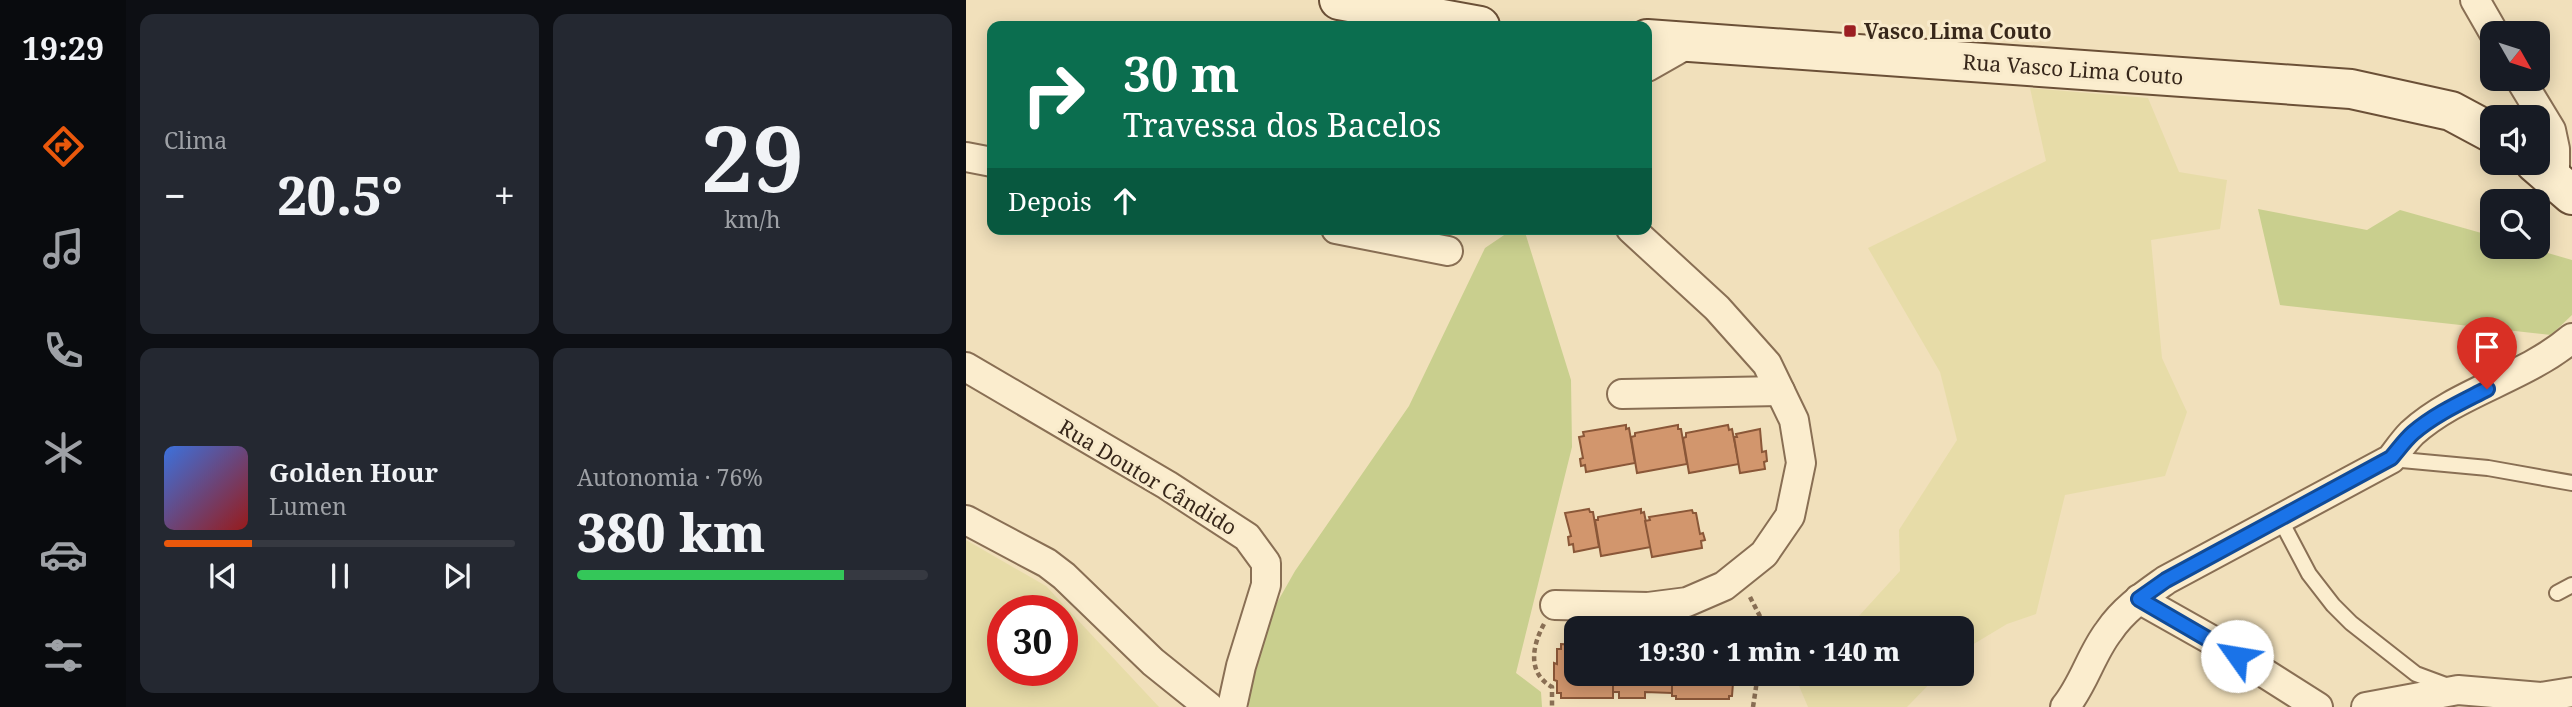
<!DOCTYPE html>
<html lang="pt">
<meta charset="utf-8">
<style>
body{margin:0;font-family:"Noto Serif",serif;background:#242831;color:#f1f3f6;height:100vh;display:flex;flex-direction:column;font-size:26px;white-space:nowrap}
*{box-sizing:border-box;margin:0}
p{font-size:23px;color:#9ea1a6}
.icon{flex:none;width:38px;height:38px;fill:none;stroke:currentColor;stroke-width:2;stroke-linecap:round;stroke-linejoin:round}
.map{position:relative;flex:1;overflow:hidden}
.details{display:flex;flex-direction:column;gap:14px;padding:14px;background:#0d0f14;width:840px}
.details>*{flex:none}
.top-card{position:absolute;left:21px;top:21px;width:665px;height:214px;border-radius:14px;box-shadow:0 4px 18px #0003;background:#0b6e4f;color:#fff;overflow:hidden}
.needle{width:46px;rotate:129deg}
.fabs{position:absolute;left:1514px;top:21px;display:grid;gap:14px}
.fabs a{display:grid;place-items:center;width:70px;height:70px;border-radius:14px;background:#171b24;box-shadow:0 4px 18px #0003;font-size:35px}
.speed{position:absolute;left:21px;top:595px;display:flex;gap:14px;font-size:35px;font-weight:700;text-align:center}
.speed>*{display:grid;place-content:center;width:91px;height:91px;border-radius:50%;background:#171b24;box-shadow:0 4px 18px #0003;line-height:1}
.speed .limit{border:10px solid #d22;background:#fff;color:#111}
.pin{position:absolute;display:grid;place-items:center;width:60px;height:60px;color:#fff;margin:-72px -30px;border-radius:50% 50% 50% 0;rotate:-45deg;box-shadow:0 0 7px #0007}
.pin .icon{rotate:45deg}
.me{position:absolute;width:77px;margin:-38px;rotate:302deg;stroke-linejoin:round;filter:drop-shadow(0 0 5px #0008)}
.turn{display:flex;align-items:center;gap:24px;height:147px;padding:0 21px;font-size:32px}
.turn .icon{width:91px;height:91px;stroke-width:2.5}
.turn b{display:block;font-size:49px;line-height:60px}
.then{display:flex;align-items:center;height:66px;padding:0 21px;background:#0003;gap:14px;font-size:26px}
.big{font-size:52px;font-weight:800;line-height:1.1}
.details .widget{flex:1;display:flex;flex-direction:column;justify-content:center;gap:10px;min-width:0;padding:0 24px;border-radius:14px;background:#242831}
.details .dial{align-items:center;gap:0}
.dial b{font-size:91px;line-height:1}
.song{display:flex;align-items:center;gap:21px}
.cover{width:84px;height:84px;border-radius:10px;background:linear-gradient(135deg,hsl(220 70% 55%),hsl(0 70% 35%))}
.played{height:7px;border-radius:4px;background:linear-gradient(90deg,#ea580c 25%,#363941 25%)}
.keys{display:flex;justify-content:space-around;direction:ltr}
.heat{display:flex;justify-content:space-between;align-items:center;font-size:38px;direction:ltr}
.charge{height:10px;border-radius:5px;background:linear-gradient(90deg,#34c759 76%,#363941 0)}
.details .tiles{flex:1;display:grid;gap:14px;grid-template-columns:repeat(2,1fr)}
.trip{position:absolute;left:598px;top:616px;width:410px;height:70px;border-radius:14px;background:#171b24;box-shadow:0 4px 18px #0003;font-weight:800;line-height:70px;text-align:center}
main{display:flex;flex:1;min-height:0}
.menu{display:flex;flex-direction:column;width:126px;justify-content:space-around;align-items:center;background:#090b0e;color:#9ea1a6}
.menu .icon{width:49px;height:49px}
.menu .selected{color:#ea580c}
.menu b{font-size:32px;color:#f1f3f6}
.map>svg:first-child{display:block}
</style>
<main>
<nav class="menu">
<b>19:29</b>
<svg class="icon selected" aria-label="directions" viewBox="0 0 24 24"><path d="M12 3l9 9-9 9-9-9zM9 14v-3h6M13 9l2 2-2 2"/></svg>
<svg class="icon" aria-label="music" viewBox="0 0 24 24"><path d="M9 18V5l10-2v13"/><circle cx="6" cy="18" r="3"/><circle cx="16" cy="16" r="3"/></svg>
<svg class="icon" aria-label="phone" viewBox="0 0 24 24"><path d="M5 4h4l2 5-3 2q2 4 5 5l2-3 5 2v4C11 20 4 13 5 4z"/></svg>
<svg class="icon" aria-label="climate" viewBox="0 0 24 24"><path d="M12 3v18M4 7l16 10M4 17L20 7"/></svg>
<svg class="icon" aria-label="car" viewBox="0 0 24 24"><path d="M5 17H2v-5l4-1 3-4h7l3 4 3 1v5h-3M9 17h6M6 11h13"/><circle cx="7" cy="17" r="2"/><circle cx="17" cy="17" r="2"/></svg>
<svg class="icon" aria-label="filters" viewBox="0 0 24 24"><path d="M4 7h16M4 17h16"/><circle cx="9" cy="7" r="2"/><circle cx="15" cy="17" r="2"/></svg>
</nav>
<section class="details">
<div class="tiles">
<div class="widget"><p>Clima</p>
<div class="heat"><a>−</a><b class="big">20.5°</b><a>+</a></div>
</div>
<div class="widget dial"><b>29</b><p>km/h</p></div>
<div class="widget">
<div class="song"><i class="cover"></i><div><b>Golden Hour</b><p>Lumen</p></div></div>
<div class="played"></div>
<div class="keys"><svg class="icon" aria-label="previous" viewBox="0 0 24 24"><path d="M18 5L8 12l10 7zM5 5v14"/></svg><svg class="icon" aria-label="pause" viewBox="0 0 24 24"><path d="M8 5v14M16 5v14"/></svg><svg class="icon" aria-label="next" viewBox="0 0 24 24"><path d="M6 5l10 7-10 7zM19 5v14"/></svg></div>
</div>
<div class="widget"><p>Autonomia · 76%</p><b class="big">380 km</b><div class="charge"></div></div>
</div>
</section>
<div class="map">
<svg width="1606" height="707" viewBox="0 0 1606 707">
<rect width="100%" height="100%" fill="#f1e0bb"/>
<!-- farmland -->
<g fill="#e7dca8" fill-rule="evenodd">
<path d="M 1064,88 L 1182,98 L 1213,172 L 1261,180 L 1254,229 L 1185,240 L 1196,358 L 1221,412 L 1199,476 L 1099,495 L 1070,614 L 1041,624 L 996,651 L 996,628 L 882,628 L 934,571 L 933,530 L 991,440 L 974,372 L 902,248 L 1080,161 Z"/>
<path d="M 0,540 L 80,586 L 193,707 L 0,707 ZM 37,611 L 96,611 L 96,670 L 37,670 Z"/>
<path d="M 828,674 L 973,674 L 941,707 L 842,707 Z"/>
</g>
<!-- green -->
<g fill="#c9cf8e">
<path d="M 1292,209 L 1401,230 L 1434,210 L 1526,236 L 1526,247 L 1561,247 L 1606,260 L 1606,315 L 1585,335 L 1314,305 Z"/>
<path d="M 547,229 L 558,229 L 605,380 L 606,447 L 550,673 L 575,692 L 576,707 L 283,707 L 284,677 L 300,622 L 329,571 L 443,406 L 519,248 Z"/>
</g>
<!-- building -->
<g fill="#d2966d" stroke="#8a5738" stroke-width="2">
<path d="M 660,425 L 660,429 L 663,428 L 669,463 L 620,472 L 619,465 L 615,466 L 614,459 L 617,458 L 613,437 L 618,436 L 617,432 Z"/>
<path d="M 712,425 L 712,429 L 715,429 L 721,464 L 671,473 L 665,437 L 669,436 L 669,433 Z"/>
<path d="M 762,425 L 763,430 L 766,429 L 773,464 L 723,473 L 717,438 L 720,437 L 720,433 Z"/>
<path d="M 794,429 L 796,452 L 800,451 L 801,461 L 798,462 L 799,469 L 774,473 L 768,437 L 771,437 L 770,434 Z"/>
<path d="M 623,509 L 624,512 L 627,512 L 633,547 L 608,552 L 607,544 L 603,545 L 602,537 L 605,536 L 599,513 Z"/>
<path d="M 675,509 L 675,513 L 678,512 L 685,547 L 635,556 L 629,520 L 632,520 L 632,517 Z"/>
<path d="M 726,510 L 727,513 L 730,513 L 734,534 L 737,533 L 739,540 L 735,541 L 736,548 L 686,557 L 679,521 L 684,520 L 683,517 Z"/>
<path d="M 595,644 L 611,645 L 611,674 L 647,674 L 647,698 L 595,698 L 595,693 L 591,693 L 591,681 L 588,680 L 588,663 L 591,664 L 591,649 L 595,649 Z"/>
<path d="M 647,674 L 706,674 L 706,693 L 679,692 L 679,698 L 653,698 L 653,692 L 647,692 Z"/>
<path d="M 706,674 L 770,674 L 770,683 L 767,683 L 766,696 L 763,696 L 763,699 L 710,699 L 710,696 L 706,696 Z"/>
</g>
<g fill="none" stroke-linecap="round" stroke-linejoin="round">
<!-- lane casing -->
<g stroke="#896f54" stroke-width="18">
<g id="lane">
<path d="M 1425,459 L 1522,468 L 1606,483"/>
<path d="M 1314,519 L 1343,574 L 1367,605 L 1385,623 L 1450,674 L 1485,687"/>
<path d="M 1591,593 L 1606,585"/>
</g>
</g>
<!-- street casing -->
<g stroke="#896f54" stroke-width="32">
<g id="street">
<path d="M 1509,0 L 1528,33"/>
<path d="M 681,67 L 725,42"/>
<path d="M 1554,79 L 1585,130 L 1589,149 L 1589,178"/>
<path d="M 0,157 L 26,162"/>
<path d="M 370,229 L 482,251"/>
<path d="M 0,367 L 201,485 L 281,537 L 300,563 L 300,585 L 275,666 L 266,707"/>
<path d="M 656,394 L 814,391"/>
<path d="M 0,520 L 81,563 L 98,576 L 187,662 L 243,707"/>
<path d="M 1173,599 L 1251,643 L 1352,707"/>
<path d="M 589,605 L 682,607 L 721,602 L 758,586 L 798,554 L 824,516 L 835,463 L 828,420 L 801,364 L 751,308 L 665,229"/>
<path d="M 1099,707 C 1118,684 1125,654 1143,631 C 1158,609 1179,595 1200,580 L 1425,459 C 1432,450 1438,441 1446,433 C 1491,392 1559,378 1606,338"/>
<path d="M 1400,707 L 1492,690 L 1575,697 L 1606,692"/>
</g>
</g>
<!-- secondary casing -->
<g stroke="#6b5037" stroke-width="42">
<g id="secondary">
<path d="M 373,0 L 514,26"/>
<path d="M 681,39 L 1385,89 L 1485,111 L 1526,133"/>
<path d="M 1569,163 L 1606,195"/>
</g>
</g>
<!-- path -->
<g stroke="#896f54" stroke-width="4.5" stroke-dasharray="5 3.5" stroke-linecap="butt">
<path d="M 784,597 L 800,628"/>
<path d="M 578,624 C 566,646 561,673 586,687 L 586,707"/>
<path d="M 787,707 L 792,674"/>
</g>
<!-- lane -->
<use href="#lane" stroke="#fbedce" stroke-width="14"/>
<!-- street -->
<use href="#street" stroke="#fbedce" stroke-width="28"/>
<!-- secondary -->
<use href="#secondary" stroke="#fbedce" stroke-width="38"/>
</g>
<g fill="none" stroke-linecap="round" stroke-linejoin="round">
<!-- route casing -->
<g stroke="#114b97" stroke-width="18">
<path id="route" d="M 1271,656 L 1173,599 L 1200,580 L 1425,458 C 1432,450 1439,440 1447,433 C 1469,414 1496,402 1521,389"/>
</g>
<!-- route -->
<use href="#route" stroke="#1a73e8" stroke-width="12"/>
</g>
<!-- markers -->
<rect fill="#9c1f22" stroke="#f8eacb" stroke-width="2.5" x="877" y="24" width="14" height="14" rx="3.5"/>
<g text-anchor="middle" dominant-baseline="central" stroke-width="6" stroke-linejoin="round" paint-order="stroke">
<!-- poi labels -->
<g font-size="21" font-weight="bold" fill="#37271a" stroke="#f8eacb" text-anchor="start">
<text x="898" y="31">Vasco Lima Couto</text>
</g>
<!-- street labels -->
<g font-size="21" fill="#37271a" stroke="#f8eacb">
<text transform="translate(1107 69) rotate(4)">Rua Vasco Lima Couto</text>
<text transform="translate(182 477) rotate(31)">Rua Doutor Cândido</text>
</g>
</g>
</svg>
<div class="fabs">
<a><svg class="needle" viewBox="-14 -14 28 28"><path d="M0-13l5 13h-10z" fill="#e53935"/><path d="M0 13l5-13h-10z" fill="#9ea1a6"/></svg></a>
<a><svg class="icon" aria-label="sound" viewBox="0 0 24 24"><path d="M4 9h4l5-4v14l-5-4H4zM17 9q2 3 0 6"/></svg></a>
<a><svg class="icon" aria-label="search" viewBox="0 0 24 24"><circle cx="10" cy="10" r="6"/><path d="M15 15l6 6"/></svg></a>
</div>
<div class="speed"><div class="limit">30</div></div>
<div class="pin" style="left:1521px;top:389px;background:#d93025"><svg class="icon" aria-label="arrive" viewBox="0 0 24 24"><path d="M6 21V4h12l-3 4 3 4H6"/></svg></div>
<svg class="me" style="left:1271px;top:656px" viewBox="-20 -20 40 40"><circle r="19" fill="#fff"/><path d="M0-13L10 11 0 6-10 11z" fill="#1a73e8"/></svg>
<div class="trip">19:30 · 1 min · 140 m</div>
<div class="top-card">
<div class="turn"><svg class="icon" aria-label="right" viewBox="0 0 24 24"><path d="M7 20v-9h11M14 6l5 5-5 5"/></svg><div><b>30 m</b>Travessa dos Bacelos</div></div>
<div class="then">Depois<svg class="icon" aria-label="ahead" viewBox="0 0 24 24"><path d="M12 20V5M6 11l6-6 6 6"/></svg></div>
</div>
</div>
</main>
